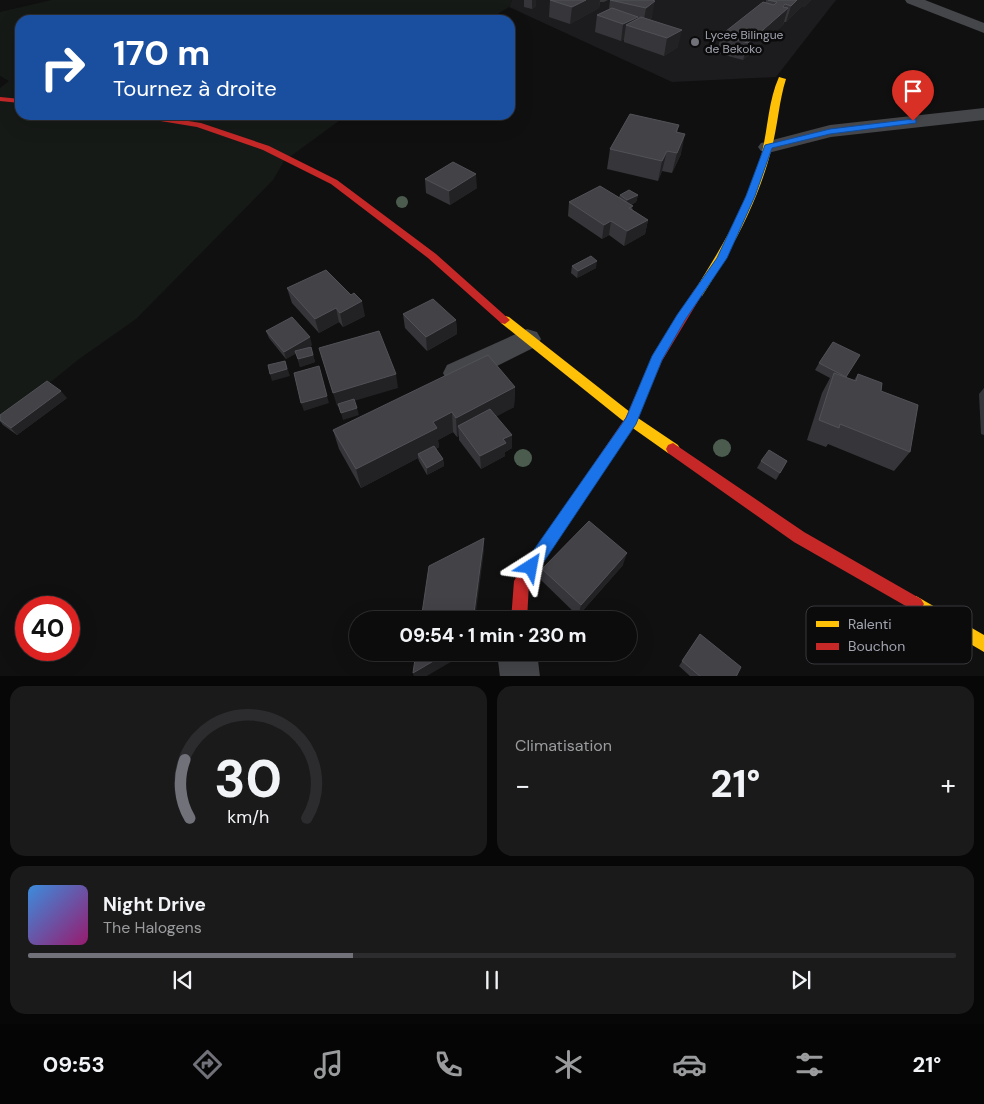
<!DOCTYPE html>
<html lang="fr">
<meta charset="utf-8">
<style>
body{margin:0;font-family:"DM Sans",sans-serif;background:#1a1a1b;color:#f1f3f6;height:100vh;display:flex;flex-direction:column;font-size:19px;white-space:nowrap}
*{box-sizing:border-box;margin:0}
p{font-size:16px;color:#9a9b9d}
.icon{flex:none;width:28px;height:28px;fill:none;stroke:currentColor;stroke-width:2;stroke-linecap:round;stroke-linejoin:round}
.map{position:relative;height:676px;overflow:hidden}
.panel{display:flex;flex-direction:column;gap:10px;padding:10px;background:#070707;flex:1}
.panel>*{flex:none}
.hud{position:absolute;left:15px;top:15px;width:500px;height:105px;border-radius:15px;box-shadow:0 5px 20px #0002,0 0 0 1px #2c2c2e;background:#1a4fa0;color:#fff;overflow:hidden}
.speed{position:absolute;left:15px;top:596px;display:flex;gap:10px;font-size:25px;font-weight:700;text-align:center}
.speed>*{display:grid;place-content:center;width:65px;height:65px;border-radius:50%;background:#0c0c0d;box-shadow:0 5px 20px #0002,0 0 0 1px #2c2c2e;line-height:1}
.speed .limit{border:8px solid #d22;background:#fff;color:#111}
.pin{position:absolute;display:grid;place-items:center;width:42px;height:42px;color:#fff;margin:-51px -21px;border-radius:50% 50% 50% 0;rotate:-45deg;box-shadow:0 0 5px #0007}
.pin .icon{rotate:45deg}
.me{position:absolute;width:55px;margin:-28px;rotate:34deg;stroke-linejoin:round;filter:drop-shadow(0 0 4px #0008)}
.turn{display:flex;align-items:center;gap:18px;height:105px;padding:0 15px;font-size:22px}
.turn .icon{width:65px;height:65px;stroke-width:2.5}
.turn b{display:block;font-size:35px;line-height:42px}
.big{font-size:38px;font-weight:800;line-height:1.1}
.panel .tile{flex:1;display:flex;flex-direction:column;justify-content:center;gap:8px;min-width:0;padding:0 18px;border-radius:15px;background:#1a1a1b}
.panel .dial{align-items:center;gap:0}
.dial svg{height:130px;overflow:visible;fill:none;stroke:#2c2c2e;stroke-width:7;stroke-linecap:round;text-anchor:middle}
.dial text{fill:#f1f3f6;stroke:none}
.song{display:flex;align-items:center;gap:15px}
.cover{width:60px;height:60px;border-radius:8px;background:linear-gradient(135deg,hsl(210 70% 55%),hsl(320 70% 35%))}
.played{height:5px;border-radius:2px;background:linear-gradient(90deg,#707179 35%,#2c2c2e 35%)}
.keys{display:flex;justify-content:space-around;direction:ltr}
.heat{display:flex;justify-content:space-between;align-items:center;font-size:28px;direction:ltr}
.panel .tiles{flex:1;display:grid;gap:10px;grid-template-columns:1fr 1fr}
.tile:last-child{grid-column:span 2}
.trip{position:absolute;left:349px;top:611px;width:288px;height:50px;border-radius:25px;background:#0c0c0d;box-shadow:0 5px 20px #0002,0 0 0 1px #2c2c2e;font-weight:800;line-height:50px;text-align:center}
.dock{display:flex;height:80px;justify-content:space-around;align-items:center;background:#050505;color:#9a9b9d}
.dock .icon{width:35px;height:35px}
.dock .on{color:#707179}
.dock b{font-size:22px;color:#f1f3f6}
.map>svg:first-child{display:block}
</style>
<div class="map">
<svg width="984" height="677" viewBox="0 0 984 677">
<rect width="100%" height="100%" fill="#101011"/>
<!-- built -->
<path fill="#1c1b1d" d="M 512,0 L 836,0 L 776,77 L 672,82 L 509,7 Z"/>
<!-- green -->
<path fill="#161a17" d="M 52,0 L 512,0 L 509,7 L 488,20 L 20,20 L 20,115 L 347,115 L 284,161 L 273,180 L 136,319 L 79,359 L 0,423 L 0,88 L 9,81 L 0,76 L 0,12 Z"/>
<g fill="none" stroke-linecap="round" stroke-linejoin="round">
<!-- street -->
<g fill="#45464a" fill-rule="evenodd">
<path d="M 905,0 L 925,0 L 984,23 L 984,33 L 907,3 Z"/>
<path d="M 984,108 L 984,120 L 831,137 L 768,153 L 761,151 L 758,147 L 761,143 L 830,125 Z"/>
<path d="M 527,329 L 537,332 L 541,339 L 537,346 L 467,381 L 457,384 L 447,381 L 443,373 L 447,365 Z"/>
<path d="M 497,652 L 537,652 L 540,677 L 500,677 Z"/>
</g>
<!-- slow -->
<g fill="#ffc107" fill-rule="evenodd">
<path d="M 779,77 L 786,79 C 779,101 778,124 772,147 C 759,200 732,250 702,296 L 694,296 L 693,293 C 719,252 744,210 759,163 C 768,136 767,103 779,77 Z"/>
<path d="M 505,316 L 509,317 L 635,416 L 678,445 L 680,449 L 678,453 L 673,455 L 668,453 L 627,424 L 501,323 L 500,320 L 501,317 Z"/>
<path d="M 916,596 L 984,635 L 984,652 L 911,609 L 908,604 L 911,599 Z"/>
</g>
<!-- jam -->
<g fill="#c62828" fill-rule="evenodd">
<path d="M 0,97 L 20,99 L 20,103 L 0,101 Z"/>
<path d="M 132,115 L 150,115 L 201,123 L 269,146 L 337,180 L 436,254 L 510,320 L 505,324 L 501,323 L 428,258 L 331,184 L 263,150 L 197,127 L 136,117 Z"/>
<path d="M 698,289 L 703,293 L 662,361 L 635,424 L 529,583 L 527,620 L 511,620 L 514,581 L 517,576 L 626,417 L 651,360 L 694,290 Z"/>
<path d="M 673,443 L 804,532 L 921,599 L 924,604 L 921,609 L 916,612 L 911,609 L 794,542 L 668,453 L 666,449 L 668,445 Z"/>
</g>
</g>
<!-- trees -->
<g fill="#4b5c4f">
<circle cx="402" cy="202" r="6"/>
<circle cx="722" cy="448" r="9"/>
<circle cx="523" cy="458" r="9"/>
</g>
<!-- wall -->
<g fill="#36363a">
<path d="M 524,0 L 536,0 L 536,6 L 532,9 L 524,7 Z"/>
<path d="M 550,0 L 608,0 L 604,2 L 600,2 L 599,8 L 570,24 L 549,17 Z"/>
<path d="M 610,0 L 652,0 L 652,17 L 649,20 L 678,47 L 664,56 L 624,42 L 624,39 L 621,41 L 595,32 L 597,15 L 609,9 Z"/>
<path d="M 766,0 L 811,0 L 804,7 L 801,7 L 786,22 L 784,22 L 783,25 L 743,60 L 717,53 L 721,35 L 766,2 Z"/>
<path d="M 679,125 L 677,133 L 681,154 L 672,173 L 662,171 L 658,181 L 607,169 L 610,149 Z"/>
<path d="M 425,179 L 477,188 L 450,205 L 426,193 Z"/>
<path d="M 620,195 L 638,195 L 636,202 L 631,205 L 633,210 L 648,220 L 645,234 L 624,246 L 609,235 L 602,239 L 568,216 L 569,202 L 619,197 Z"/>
<path d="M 572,266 L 596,268 L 577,278 L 571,273 Z"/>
<path d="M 287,288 L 351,295 L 365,316 L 343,327 L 339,322 L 319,333 L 292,303 Z"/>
<path d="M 403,314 L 456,320 L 457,334 L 427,351 L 405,328 Z"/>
<path d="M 266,331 L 312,345 L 306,348 L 311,347 L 315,362 L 300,367 L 296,353 L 286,359 L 269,338 Z"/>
<path d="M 860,355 L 845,377 L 854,380 L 858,374 L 881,391 L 910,452 L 894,471 L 828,444 L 826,447 L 807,440 L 822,393 L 830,378 L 815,370 L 819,363 Z"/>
<path d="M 515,387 L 514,407 L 496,416 L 512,448 L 505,452 L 505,456 L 481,469 L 459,440 L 459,436 L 457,437 L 453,432 L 438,440 L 439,447 L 436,449 L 443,459 L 444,466 L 427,475 L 419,461 L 418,458 L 361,488 L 339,449 L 333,430 Z"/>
<path d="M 984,388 L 984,435 L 981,434 L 979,394 Z"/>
<path d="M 67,398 L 17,435 L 3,425 L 0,421 L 0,415 Z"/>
<path d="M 761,461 L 787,461 L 776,480 L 757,468 Z"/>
<path d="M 623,565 L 578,616 L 541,580 L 542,569 Z"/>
<path d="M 700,634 L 736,677 L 691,677 L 679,666 Z"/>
</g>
<!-- shaded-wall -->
<g fill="#222224">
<path d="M 532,0 L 536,0 L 536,6 L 532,9 Z"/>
<path d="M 586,0 L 600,0 L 599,8 L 570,24 L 572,7 Z"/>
<path d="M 797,0 L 811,0 L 804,7 L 801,7 L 786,22 L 791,6 Z"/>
<path d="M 655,1 L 652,17 L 643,25 L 646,8 Z"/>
<path d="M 785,4 L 783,13 L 788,8 L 783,25 L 743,60 L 748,43 Z"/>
<path d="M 638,17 L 636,28 L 626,25 L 624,39 L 621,41 L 623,24 Z"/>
<path d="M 682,30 L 678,47 L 664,56 L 667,38 Z"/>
<path d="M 685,134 L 681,154 L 672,173 L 677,153 Z"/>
<path d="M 667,151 L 662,171 L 658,181 L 662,161 Z"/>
<path d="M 476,174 L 477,188 L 450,205 L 449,191 Z"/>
<path d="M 638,195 L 636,202 L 626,207 L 627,200 Z"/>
<path d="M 648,220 L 645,234 L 624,246 L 627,231 Z"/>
<path d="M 611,221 L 609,235 L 602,239 L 604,225 Z"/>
<path d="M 597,261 L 596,268 L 577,278 L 578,271 Z"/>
<path d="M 362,301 L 365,316 L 343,327 L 340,313 Z"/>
<path d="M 336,308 L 339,322 L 319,333 L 315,319 Z"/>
<path d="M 456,320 L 457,334 L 427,351 L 426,337 Z"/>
<path d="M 310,337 L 312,345 L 286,359 L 284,352 Z"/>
<path d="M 311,347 L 315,362 L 300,367 L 298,359 Z"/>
<path d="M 285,361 L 290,376 L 272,381 L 270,374 Z"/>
<path d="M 396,374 L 398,388 L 337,406 L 333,393 Z"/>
<path d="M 515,387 L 514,407 L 464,434 L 458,426 L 459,436 L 457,437 L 456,418 Z"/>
<path d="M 61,391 L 67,398 L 17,435 L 11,428 Z"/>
<path d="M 327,396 L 329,403 L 304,411 L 301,403 Z"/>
<path d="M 357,408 L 359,415 L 343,420 L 341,413 Z"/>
<path d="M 452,412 L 453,432 L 438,440 L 439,447 L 420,457 L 418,454 L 418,458 L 361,488 L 356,469 L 433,422 Z"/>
<path d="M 512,435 L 512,448 L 505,452 L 505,456 L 481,469 L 480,456 L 503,439 Z"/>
<path d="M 443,459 L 444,466 L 427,475 L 427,468 Z"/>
<path d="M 484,538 L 484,551 L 475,620 L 473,620 Z"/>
<path d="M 627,553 L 623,565 L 578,616 L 581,605 Z"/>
<path d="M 449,652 L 468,652 L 425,677 L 414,677 L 413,673 Z"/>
</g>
<!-- building -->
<g fill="#424247" stroke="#515257">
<path d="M 550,0 L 586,0 L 572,7 Z"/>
<path d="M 610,0 L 652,0 L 655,1 L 646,8 Z"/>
<path d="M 768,0 L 797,0 L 791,6 L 785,4 L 783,7 L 788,8 L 748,43 L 721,35 L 763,2 L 774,5 L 777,2 Z"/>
<path d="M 612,8 L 638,17 L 623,24 L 597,15 Z"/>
<path d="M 641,17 L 682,30 L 667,38 L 626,25 Z"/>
<path d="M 630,114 L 679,125 L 676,132 L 685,134 L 677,153 L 667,151 L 662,161 L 610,149 Z"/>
<path d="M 453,162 L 476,174 L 449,191 L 425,179 Z"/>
<path d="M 600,186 L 633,206 L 629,208 L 648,220 L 627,231 L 611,221 L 604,225 L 569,202 Z"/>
<path d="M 629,190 L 638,195 L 627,200 L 620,195 Z"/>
<path d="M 591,256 L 597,261 L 578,271 L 572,266 Z"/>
<path d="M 326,270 L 351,295 L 354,293 L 362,301 L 340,313 L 336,308 L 315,319 L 287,288 Z"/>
<path d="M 433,299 L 456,320 L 426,337 L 403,314 Z"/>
<path d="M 292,317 L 310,337 L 284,352 L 266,331 Z"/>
<path d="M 379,331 L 396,374 L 333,393 L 319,348 Z"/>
<path d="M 833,342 L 860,355 L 846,377 L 819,363 Z"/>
<path d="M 311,347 L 313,355 L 298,359 L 295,351 Z"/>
<path d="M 488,355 L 515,387 L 456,418 L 452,412 L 433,422 L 437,428 L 356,469 L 333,430 Z"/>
<path d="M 285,361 L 287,369 L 270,374 L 268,365 Z"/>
<path d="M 319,366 L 327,396 L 301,403 L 294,373 Z"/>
<path d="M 834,373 L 856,381 L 858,374 L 882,383 L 881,391 L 918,405 L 910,452 L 840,424 L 839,428 L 819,420 Z"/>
<path d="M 47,381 L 61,391 L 11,428 L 0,420 L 0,415 Z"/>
<path d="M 354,399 L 357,408 L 341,413 L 338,404 Z"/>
<path d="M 490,409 L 512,435 L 503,439 L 506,443 L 480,456 L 458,426 Z"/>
<path d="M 434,446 L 443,459 L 427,468 L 418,454 Z"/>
<path d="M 769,450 L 787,461 L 780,473 L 761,461 Z"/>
<path d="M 589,521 L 627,553 L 581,605 L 542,569 Z"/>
<path d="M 484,538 L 473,620 L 421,620 L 429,566 Z"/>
<path d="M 700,634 L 741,667 L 736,677 L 701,677 L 682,661 Z"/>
<path d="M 416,652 L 449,652 L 413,673 Z"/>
</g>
<!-- route -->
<path fill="#1a73e8" stroke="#114b97" d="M 913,119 L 916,119 L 916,123 L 830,134 L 772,148 L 755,196 L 727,258 L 685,320 L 662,360 L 636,424 L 537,572 L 531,574 L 526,572 L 524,567 L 526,561 L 626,418 L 652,356 L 677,315 L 717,258 L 746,196 L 765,145 L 830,129 Z"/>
<!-- markers -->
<circle fill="#707179" stroke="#0b0b0c" stroke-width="2" cx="695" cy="42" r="5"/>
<g text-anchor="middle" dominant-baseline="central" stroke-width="5" stroke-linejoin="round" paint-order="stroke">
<!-- far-poi labels -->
<g font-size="12" fill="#a3a5b1" stroke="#0b0b0c" text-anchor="start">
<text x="705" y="35">Lycee Bilingue<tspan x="705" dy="14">de Bekoko</tspan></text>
</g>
</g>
<!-- legend -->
<rect x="806" y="606" width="166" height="58" rx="8" fill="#0b0b0c" stroke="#39393e" stroke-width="1"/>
<rect x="816" y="621" width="23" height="6" fill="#ffc107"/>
<rect x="816" y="643" width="23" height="7" fill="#c62828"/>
<g font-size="14" fill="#a3a5b1">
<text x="848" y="629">Ralenti</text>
<text x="848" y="651">Bouchon</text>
</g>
</svg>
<div class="speed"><div class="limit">40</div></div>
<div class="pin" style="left:913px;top:121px;background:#d93025"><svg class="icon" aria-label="arrive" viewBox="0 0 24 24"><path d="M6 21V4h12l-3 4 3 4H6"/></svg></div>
<svg class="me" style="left:531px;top:567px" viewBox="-20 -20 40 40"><path d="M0-17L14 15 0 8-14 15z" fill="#1a73e8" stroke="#fff" stroke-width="4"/></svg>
<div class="trip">09:54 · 1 min · 230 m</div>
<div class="hud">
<div class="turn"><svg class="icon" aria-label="right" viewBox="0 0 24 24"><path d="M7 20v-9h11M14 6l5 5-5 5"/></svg><div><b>170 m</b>Tournez à droite</div></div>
</div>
</div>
<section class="panel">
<div class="tiles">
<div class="tile dial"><svg viewBox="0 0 100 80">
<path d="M14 69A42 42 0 1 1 86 69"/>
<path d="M14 69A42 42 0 0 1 11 33" stroke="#707179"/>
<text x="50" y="56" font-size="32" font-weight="700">30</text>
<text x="50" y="72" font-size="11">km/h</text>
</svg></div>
<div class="tile"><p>Climatisation</p>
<div class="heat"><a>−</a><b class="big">21°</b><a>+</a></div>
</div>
<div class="tile">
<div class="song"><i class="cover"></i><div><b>Night Drive</b><p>The Halogens</p></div></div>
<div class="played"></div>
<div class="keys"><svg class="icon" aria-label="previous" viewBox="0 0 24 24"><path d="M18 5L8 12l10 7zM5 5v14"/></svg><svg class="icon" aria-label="pause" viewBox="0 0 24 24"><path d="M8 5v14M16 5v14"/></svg><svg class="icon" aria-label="next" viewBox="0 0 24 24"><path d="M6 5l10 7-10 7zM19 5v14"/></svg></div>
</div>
</div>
</section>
<nav class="dock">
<b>09:53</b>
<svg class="icon on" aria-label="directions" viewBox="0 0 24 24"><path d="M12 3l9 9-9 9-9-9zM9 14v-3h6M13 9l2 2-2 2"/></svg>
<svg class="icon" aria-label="music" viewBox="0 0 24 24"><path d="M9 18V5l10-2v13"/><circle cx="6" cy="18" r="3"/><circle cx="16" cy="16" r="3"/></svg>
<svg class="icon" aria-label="phone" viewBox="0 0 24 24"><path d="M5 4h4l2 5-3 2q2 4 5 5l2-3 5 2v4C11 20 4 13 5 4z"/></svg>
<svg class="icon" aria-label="climate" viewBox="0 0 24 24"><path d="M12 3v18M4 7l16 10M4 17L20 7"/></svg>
<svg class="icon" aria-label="car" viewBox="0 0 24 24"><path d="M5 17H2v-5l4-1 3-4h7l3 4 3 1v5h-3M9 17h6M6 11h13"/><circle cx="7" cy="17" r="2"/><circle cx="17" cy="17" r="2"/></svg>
<svg class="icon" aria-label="filters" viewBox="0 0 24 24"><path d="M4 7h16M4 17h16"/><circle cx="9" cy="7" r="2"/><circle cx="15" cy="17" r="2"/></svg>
<b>21°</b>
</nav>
